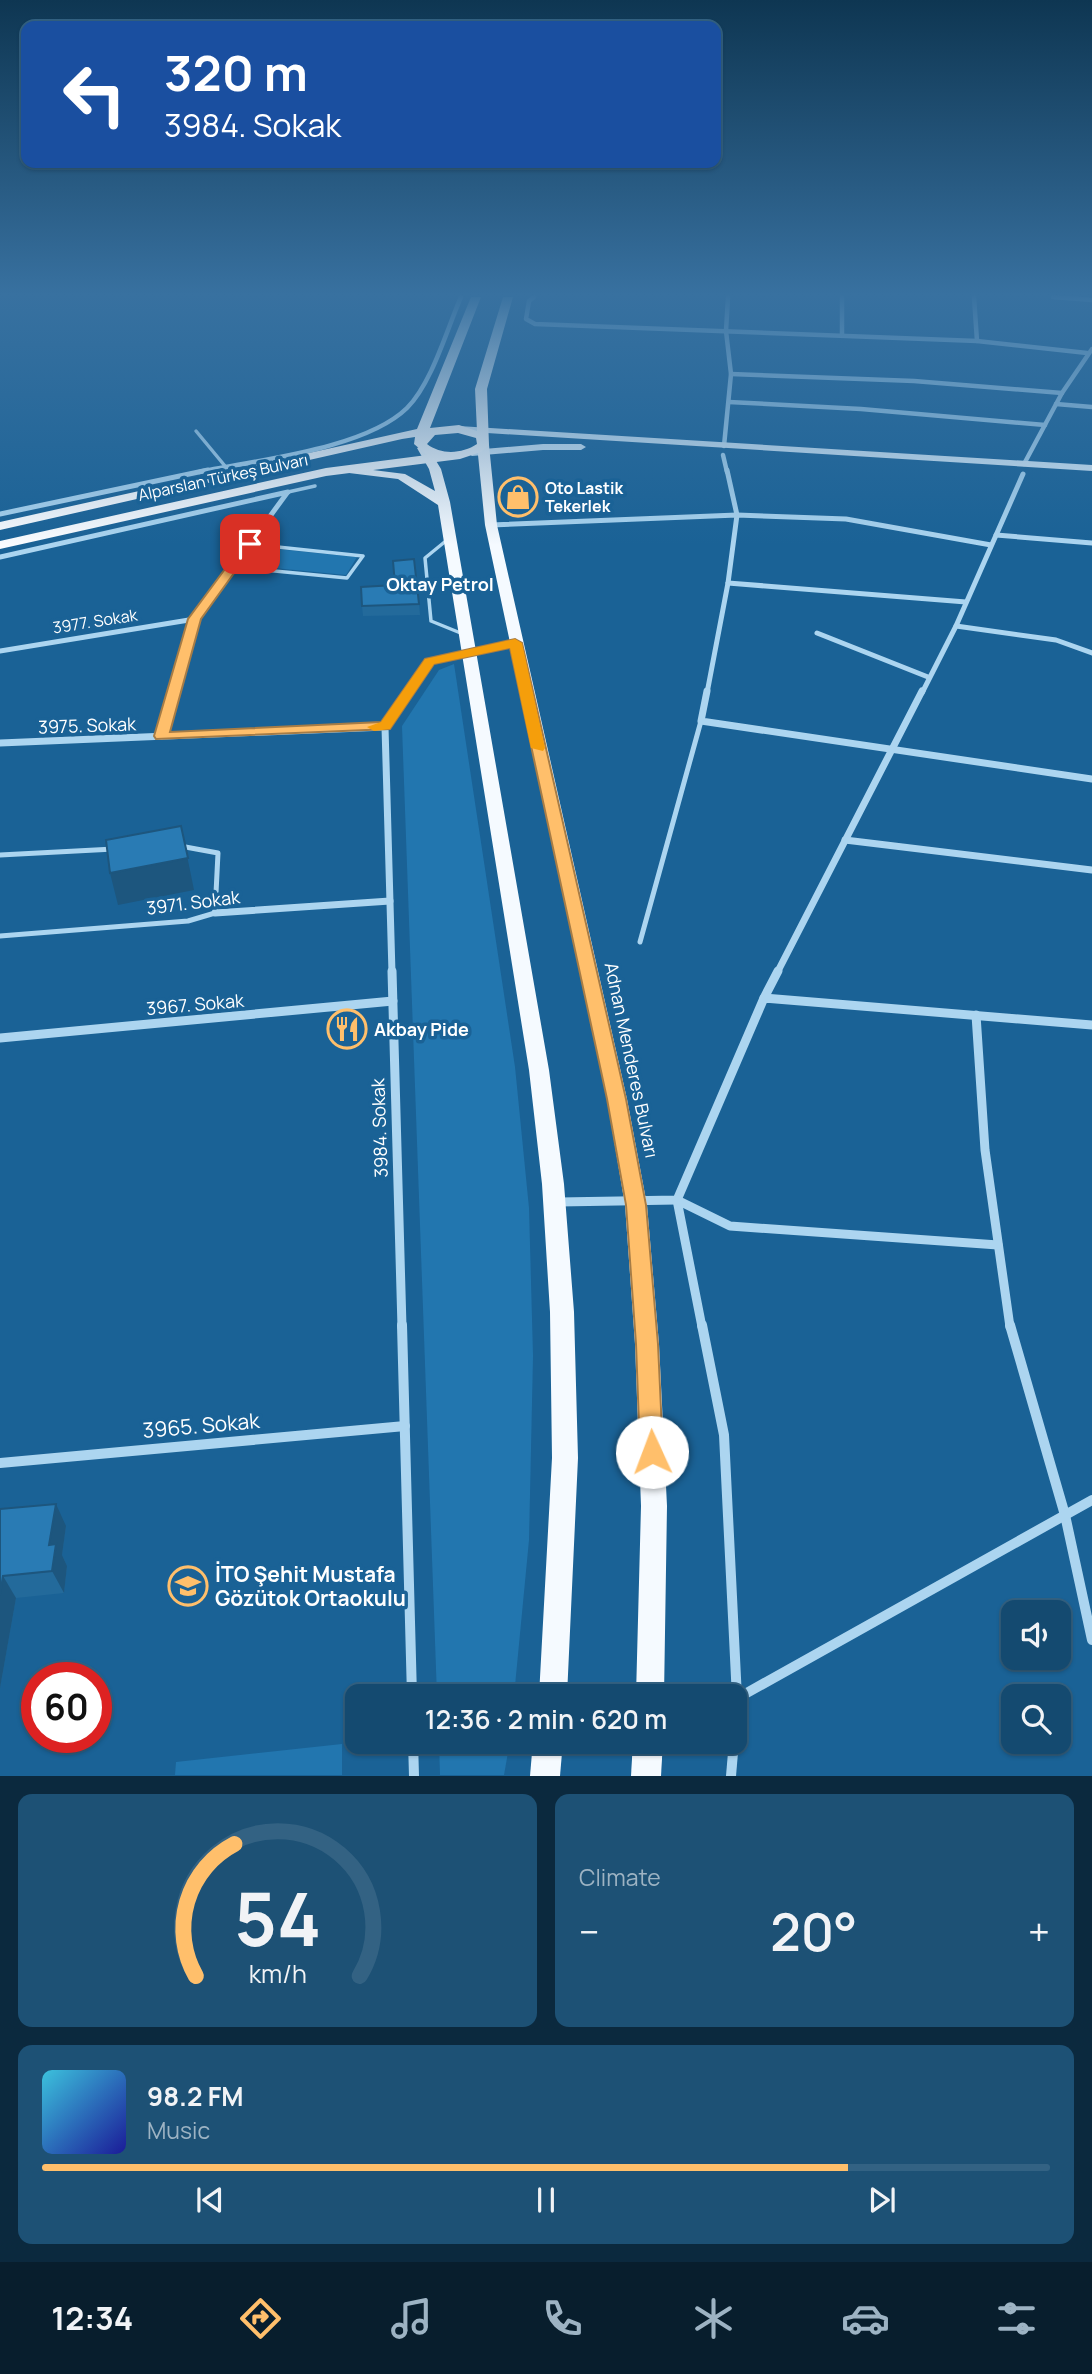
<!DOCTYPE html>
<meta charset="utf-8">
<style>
body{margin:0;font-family:Manrope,sans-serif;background:#1d5175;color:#f1f3f6;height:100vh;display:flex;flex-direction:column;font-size:26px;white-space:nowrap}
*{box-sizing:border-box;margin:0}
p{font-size:23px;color:#9db3c3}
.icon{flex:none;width:38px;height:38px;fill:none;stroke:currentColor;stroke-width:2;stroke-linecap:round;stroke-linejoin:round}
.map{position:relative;height:1776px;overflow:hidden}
.details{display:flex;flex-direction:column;gap:18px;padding:18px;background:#0b293e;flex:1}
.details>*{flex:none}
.hud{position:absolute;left:21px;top:21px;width:700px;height:147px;border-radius:14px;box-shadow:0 2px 5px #0004,0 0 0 2px #336283;background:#1a4fa0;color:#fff;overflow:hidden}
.tools{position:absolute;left:1001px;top:1600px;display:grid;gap:14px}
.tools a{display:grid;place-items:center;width:70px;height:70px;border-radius:14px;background:#144a70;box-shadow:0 2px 5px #0004,0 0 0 2px #336283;font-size:35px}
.speed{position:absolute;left:21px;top:1662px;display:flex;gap:14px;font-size:35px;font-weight:700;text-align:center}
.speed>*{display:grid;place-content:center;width:91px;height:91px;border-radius:50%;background:#144a70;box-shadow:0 2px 5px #0004,0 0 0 2px #336283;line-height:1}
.speed .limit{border:10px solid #d22;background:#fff;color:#111}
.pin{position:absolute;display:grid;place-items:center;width:60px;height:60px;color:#fff;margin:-30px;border-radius:14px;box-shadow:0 4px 10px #0006}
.me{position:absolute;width:77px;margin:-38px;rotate:358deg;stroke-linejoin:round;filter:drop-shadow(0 0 5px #0008)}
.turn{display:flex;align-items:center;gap:24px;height:147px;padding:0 28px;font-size:32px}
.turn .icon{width:91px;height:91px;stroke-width:2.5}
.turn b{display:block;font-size:49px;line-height:60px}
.big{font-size:52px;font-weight:600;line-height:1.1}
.details .card{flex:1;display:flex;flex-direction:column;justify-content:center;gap:10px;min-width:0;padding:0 24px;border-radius:14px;background:#1d5175}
.details .dial{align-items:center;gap:0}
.dial svg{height:182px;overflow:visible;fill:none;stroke:#336283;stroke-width:7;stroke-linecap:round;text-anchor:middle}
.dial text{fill:#f1f3f6;stroke:none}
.song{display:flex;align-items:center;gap:21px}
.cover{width:84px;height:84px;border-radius:10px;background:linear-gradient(135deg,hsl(190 70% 55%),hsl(240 70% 35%))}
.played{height:7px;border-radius:4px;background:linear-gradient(90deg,#ffbf6b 80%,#336283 80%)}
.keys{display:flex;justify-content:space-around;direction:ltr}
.heat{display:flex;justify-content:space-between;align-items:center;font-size:38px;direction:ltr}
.details .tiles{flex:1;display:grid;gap:18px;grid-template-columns:1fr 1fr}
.card:last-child{grid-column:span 2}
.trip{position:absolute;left:345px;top:1684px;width:402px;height:70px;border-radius:14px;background:#144a70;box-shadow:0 2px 5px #0004,0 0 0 2px #336283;font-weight:600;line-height:70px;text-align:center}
.tabs{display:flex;height:112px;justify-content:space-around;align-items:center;background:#081e2d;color:#9db3c3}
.tabs .icon{width:49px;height:49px}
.tabs .current{color:#ffbf6b}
.tabs b{font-size:32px;color:#f1f3f6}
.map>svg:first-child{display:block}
</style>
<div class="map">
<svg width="1092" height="1776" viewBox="0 0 1092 1776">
<rect width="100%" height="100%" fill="#1a6296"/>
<!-- green -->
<g fill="#2276af">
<path d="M 256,547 L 357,557 L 346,575 L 243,565 Z"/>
<path d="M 454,664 L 515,1067 L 529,1208 L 533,1356 L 529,1540 L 514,1696 L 437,1696 L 402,726 L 439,670 Z"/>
<path d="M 439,1741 L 510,1741 L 504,1775 L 440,1775 Z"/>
<path d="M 342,1744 L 342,1775 L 175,1775 L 176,1762 Z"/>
</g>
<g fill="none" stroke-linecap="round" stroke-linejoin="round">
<!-- service-far1 -->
<g stroke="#acd5f0" stroke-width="3.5">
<path d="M 196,431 L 225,466"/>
<path d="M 288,492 L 315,486"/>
<path d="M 447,540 L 425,558 L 431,621 L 463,634"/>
<path d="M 233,567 L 347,578 L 363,556 L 250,544"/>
</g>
<!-- service -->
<g stroke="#acd5f0" stroke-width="5">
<path d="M 0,855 L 114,849"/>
<path d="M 0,936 L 188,921 L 215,913 L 218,853 L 180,846"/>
<path d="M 640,942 L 701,721"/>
</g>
<!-- minor-far4 -->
<g stroke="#acd5f0" stroke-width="4.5">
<path d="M 534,297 L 529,301 L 526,319 L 535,324 L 977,341 L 1087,353"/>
<path d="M 842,297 L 842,335"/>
<path d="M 974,297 L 977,341"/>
<path d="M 1053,297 L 1092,300"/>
<path d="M 731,374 L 914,381 L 1062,393"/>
<path d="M 729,402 L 861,409 L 1045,425"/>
<path d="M 1056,404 L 1092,407"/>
<path d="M 724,446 L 731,374 L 726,331 L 728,297"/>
<path d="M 723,455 L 727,472"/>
<path d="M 1024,464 L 1062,393 L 1092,349"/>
<path d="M 199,472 C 257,460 365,449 407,408 C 432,383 447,329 461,297"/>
</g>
<!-- minor-far3 -->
<g stroke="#acd5f0" stroke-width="5">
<path d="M 0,514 L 208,470"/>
<path d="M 491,525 L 737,515 L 846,519 L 991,545"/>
<path d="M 996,535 L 1092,543"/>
<path d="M 0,557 L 288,492"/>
<path d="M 728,583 L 966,602"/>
<path d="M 956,626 L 1056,640 L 1092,653"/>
<path d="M 817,633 L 928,677"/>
<path d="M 0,651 L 195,619"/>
<path d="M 174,693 L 195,619 L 287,493"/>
<path d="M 409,693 L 430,662 L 515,643"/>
<path d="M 707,693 L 728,583 L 737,515 L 727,470"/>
<path d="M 922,693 L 956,626 L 1023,474"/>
</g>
<!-- minor-far2 -->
<g stroke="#acd5f0" stroke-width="7">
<path d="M 707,691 L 701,721 L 1092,779"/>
<path d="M 161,736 L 174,691"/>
<path d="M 0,743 L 385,727"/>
<path d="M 845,840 L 1092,870"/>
<path d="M 215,913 L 390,901"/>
<path d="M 392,973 L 385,727 L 410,691"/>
<path d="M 777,973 L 922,691"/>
</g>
<!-- minor-far1 -->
<g stroke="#acd5f0" stroke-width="9">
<path d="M 392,971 L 402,1327"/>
<path d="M 764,998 L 778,971"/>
<path d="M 976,1015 L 985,1150 L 1010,1327"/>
<path d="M 0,1038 L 393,1001"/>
<path d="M 677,1200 L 702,1327"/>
<path d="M 677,1200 L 730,1226 L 998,1245"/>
<path d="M 559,1202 L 677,1200 L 764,998 L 1092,1025"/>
</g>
<!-- minor -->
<g stroke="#acd5f0" stroke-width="10">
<path d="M 402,1325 L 412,1696"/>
<path d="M 702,1325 L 724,1435 L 737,1698 L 735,1725"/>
<path d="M 1010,1325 L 1065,1515 L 1092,1640"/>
<path d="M 0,1463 L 405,1426"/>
<path d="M 736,1699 L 1092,1500"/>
<path d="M 413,1741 L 414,1776"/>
<path d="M 731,1776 L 734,1741"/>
</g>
<!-- secondary -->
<g fill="#daedfb" fill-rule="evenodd">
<path d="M 459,426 L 1092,465 L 1092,471 L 456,431 L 455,429 Z"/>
<path d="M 543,444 L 581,444 L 586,447 L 581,450 L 543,450 L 472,456 L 467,453 L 472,450 Z"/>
</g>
<!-- primary -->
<g fill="#f5faff" fill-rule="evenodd">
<path d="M 483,442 L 489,445 L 497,525 L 627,1099 L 647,1205 L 659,1344 L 667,1506 L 664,1696 L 636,1696 L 641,1506 L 635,1344 L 625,1205 L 607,1099 L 485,525 L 477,445 Z"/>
<path d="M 423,445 L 427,446 L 441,469 L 450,502 L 549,1070 L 564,1184 L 574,1312 L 578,1458 L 567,1696 L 539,1696 L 552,1458 L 550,1312 L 542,1184 L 529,1070 L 438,505 L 398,479 L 349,473 L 343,470 L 349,467 L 405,474 L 435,491 L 429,469 L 417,448 Z"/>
<path d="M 533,1741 L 563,1741 L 560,1776 L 530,1776 Z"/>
<path d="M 633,1741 L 663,1741 L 661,1776 L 631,1776 Z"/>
</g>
<!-- trunk -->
<path fill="#fafcff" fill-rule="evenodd" d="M 471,297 L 481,297 L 430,428 L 459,425 L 477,431 L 475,389 L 503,297 L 513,297 L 487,389 L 489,445 L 481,452 L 460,459 L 326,476 L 0,549 L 0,541 L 326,468 L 427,455 L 414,444 L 415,437 L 402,439 L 0,530 L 0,522 L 417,429 ZM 458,433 L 476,438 L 477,444 C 462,454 441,455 427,444 L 435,435 Z"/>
</g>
<!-- wall -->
<g fill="#236a9b">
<path d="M 419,604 L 420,615 L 363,616 L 362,606 Z"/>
<path d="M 0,1509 L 66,1526 L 62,1555 L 67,1566 L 64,1593 L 16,1598 L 0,1688 Z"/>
</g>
<!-- shaded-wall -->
<g fill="#1d567e">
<path d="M 181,826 L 194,890 L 118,905 L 110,873 Z"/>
<path d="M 56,1504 L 66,1526 L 62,1555 L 67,1566 L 64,1593 L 52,1571 L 49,1545 Z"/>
<path d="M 3,1576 L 16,1598 L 0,1688 L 0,1595 Z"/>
</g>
<!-- building -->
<g fill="#297bb4" stroke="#1d567e" stroke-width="2">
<path d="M 414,559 L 419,604 L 362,606 L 361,587 L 395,585 L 393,561 Z"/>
<path d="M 181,826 L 188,858 L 110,873 L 106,840 Z"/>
<path d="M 56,1504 L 49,1545 L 56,1544 L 52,1571 L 3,1576 L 0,1595 L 0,1509 Z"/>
</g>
<!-- sky -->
<linearGradient id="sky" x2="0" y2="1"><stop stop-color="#0e3652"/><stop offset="0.54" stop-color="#3871a0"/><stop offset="1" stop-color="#3871a0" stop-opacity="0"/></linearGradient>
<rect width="1092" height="545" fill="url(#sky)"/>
<!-- route -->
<path fill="#ffbf6b" stroke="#a67c46" stroke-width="2" d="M 245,542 L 255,544 L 201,619 L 170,732 L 381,722 L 425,659 L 515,639 L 522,643 L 626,1099 L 646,1205 L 658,1344 L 663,1452 L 660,1460 L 652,1463 L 644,1460 L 640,1452 L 636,1344 L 626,1205 L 607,1099 L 510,648 L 434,664 L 390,729 L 156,739 L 154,736 L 188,619 Z"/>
<!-- slow -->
<path fill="#f59e0b" d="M 515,639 L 522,643 L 545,748 L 543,751 L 531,748 L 510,648 L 434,664 L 390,729 L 374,731 L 367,727 L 381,722 L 425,659 Z"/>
<!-- icons -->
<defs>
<g id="shop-ring" transform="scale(2.0125)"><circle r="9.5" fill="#1a6296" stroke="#ffbf6b" stroke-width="1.5"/><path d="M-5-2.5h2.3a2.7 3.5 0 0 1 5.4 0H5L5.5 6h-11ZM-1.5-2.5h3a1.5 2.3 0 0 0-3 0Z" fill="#ffbf6b"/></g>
<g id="restaurant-ring" transform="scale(2.0125)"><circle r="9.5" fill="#1a6296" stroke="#ffbf6b" stroke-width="1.5"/><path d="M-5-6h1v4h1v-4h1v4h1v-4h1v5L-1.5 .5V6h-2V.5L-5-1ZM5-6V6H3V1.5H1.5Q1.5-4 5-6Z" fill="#ffbf6b"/></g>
<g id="school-ring" transform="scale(2.0125)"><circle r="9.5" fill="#1a6296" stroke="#ffbf6b" stroke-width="1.5"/><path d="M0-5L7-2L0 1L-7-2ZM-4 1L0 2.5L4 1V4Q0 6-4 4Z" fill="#ffbf6b"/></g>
</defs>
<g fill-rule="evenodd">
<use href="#shop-ring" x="518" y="497"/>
<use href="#restaurant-ring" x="347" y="1029"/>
<use href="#school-ring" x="188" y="1586"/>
</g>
<g text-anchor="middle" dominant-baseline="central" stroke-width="7" stroke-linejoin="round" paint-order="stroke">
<!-- far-street labels -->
<g font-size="16" fill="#fff" stroke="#1a6296">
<text transform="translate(223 477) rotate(-12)">Alparslan Türkeş Bulvarı</text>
<text transform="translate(95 621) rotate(-9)">3977. Sokak</text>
</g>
<!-- far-poi labels -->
<g font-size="16" font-weight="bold" fill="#fff" stroke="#1a6296" text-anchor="start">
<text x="545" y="488">Oto Lastik<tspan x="545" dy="18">Tekerlek</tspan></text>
</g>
<!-- far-quarter labels -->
<g font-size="18" font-weight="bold" fill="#fff" stroke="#1a6296">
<text x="440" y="584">Oktay Petrol</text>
</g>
<!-- street labels -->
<g font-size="18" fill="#fff" stroke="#1a6296">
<text transform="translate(87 725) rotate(-2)">3975. Sokak</text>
<text transform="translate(193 902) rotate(-7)">3971. Sokak</text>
<text transform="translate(195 1004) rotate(-5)">3967. Sokak</text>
<text transform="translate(632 1060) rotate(78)">Adnan Menderes Bulvarı</text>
<text transform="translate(379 1128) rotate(-92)">3984. Sokak</text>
</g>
<!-- poi labels -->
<g font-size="18" font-weight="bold" fill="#fff" stroke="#1a6296" text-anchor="start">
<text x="374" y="1029">Akbay Pide</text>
</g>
<!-- near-street labels -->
<g font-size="21" fill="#fff" stroke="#1a6296">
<text transform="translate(201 1425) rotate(-5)">3965. Sokak</text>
</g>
<!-- near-poi labels -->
<g font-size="21" font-weight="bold" fill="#fff" stroke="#1a6296" text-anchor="start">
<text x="215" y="1574">İTO Şehit Mustafa<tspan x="215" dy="24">Gözütok Ortaokulu</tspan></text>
</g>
</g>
</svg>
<div class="tools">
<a><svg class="icon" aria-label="sound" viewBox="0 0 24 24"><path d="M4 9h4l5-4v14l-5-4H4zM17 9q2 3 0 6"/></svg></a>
<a><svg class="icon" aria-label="search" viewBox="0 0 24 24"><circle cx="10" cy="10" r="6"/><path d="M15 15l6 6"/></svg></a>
</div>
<div class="speed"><div class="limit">60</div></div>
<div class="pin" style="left:250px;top:544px;background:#d93025"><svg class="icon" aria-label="arrive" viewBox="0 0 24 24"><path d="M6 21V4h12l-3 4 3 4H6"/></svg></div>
<svg class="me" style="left:652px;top:1452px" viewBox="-20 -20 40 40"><circle r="19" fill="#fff"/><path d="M0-13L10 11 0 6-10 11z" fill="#ffbf6b"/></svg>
<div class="trip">12:36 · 2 min · 620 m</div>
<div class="hud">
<div class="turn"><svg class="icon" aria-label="left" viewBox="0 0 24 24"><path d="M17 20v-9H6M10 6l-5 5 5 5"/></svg><div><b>320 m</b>3984. Sokak</div></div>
</div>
</div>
<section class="details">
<div class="tiles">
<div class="card dial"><svg viewBox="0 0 100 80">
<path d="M14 69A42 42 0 1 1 86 69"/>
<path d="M14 69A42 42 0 0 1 31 11" stroke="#ffbf6b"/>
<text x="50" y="56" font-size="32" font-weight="700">54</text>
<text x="50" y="72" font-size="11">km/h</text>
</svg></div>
<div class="card"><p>Climate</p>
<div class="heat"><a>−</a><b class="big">20°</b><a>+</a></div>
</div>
<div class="card">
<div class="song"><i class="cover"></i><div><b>98.2 FM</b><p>Music</p></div></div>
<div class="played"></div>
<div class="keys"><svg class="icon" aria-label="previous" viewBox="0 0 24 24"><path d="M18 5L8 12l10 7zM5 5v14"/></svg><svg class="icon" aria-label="pause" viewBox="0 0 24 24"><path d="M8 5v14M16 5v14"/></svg><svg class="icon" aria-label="next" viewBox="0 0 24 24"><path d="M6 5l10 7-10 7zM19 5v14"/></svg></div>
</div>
</div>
</section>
<nav class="tabs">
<b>12:34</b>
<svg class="icon current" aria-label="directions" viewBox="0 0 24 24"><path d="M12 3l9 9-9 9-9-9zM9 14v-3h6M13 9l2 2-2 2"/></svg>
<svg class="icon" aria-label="music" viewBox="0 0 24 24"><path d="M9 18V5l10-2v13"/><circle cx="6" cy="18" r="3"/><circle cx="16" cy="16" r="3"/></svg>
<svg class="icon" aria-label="phone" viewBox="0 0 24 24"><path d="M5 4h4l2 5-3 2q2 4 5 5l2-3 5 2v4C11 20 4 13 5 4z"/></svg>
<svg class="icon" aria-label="climate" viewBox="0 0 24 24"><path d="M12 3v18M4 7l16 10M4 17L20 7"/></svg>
<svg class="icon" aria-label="car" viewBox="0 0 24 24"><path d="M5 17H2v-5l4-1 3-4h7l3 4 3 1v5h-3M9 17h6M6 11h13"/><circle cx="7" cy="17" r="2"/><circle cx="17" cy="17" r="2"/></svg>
<svg class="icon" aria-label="filters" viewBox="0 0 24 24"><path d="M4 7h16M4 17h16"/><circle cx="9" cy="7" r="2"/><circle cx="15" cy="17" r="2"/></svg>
</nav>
